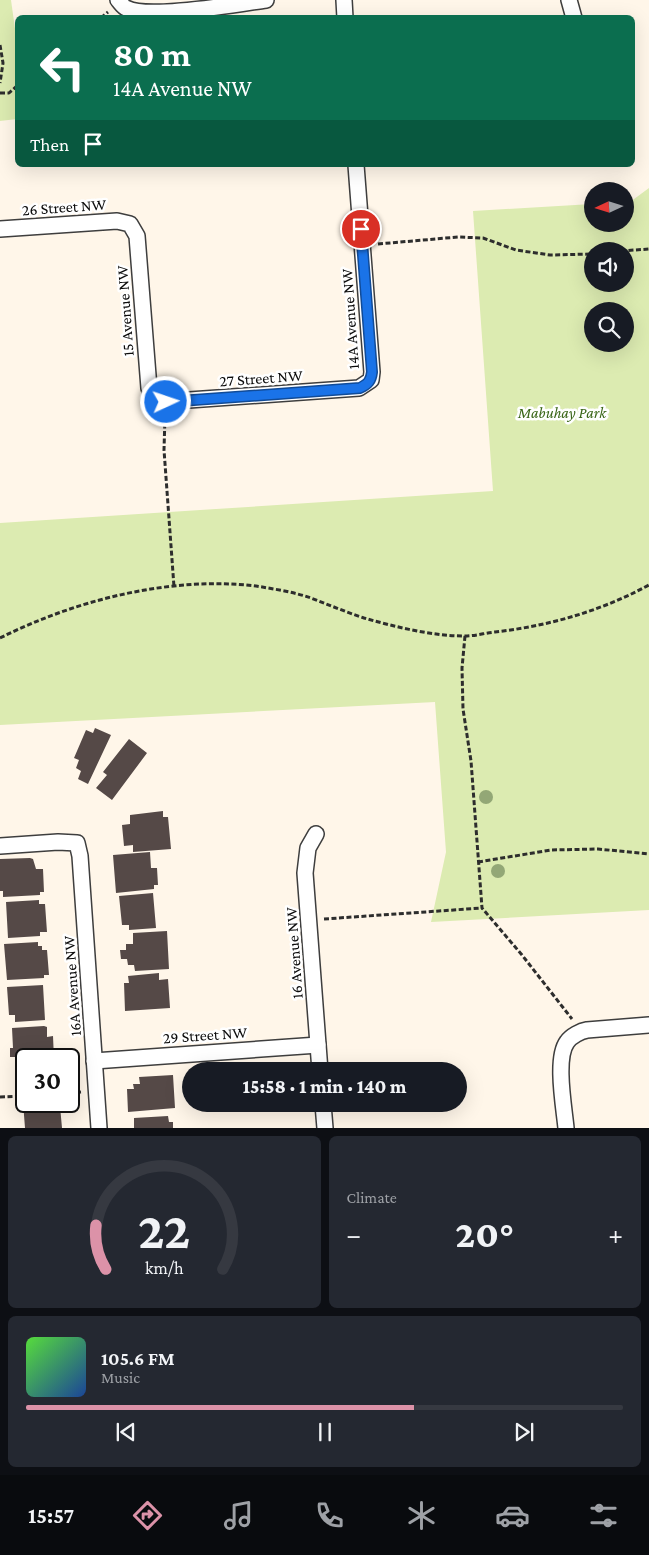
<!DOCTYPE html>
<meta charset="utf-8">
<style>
body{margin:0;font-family:"Crimson Pro",serif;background:#242831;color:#f1f3f6;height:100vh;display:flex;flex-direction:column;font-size:19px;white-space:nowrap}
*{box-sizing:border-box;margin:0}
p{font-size:16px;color:#9ea1a6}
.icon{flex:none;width:28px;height:28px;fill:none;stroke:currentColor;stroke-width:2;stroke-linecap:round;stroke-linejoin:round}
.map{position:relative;height:1128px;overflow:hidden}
.panel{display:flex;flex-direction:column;gap:8px;padding:8px;background:#0d0f14;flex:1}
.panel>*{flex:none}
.top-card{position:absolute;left:15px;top:15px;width:620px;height:152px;border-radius:8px;box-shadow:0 5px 20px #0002;background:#0b6e4f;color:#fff;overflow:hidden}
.needle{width:32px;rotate:266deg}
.fabs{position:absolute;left:584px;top:182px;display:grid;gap:10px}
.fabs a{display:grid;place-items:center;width:50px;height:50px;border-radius:50%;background:#171b24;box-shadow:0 5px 20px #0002;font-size:25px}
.speed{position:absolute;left:15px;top:1048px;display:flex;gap:10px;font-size:25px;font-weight:700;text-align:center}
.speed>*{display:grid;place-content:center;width:65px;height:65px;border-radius:50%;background:#171b24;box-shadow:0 5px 20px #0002;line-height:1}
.speed .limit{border:2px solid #111;border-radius:8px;background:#fff;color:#111}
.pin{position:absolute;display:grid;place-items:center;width:42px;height:42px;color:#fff;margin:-21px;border:2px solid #fff;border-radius:50%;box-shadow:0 1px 5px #0007}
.me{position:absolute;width:55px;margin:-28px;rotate:87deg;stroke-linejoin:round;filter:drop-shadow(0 0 4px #0008)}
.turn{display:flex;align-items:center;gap:18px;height:105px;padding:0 15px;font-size:22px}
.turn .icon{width:65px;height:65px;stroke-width:2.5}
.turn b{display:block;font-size:35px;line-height:42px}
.then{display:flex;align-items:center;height:48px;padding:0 15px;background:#0003;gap:10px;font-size:19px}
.big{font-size:38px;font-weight:800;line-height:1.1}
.panel .widget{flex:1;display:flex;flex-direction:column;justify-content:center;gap:8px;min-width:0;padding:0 18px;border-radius:8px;background:#242831}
.panel .dial{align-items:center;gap:0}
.dial svg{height:130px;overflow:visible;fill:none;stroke:#363941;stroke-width:7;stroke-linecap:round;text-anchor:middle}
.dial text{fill:#f1f3f6;stroke:none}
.song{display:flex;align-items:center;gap:15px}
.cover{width:60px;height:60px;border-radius:8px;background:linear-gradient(135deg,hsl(110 70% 55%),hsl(220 70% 35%))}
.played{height:5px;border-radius:2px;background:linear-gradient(90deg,#dc92a8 65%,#363941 65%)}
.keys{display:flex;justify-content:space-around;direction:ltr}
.heat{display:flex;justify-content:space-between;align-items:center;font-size:28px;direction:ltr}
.panel .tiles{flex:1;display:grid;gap:8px;grid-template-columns:1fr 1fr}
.widget:last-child{grid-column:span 2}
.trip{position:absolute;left:182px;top:1062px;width:285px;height:50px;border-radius:25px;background:#171b24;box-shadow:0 5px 20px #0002;font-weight:800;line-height:50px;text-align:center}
.dock{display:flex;height:80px;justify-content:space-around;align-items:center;background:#090b0e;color:#9ea1a6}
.dock .icon{width:35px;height:35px}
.dock .current{color:#dc92a8}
.dock b{font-size:22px;color:#f1f3f6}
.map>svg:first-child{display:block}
</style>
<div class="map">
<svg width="649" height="1128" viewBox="0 0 649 1128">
<rect width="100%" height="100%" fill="#fff6e9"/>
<!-- green -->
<g fill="#dcebb1" fill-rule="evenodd">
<path d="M 0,0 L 11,0 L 17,43 L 17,119 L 0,121 Z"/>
<path d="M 649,188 L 649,910 L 431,922 L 446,852 L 435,702 L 0,725 L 0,523 L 493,491 L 473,211 L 592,204 L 592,224 L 625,224 L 625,202 L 630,202 ZM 592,251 L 625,251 L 625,284 L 592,284 ZM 592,311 L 625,311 L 625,344 L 592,344 Z"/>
</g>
<!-- building -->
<g fill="#554947">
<path d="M 95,728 L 111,735 L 88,784 L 78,779 L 81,771 L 76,768 L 79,760 L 74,758 L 86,730 L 93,733 Z"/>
<path d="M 129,739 L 147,753 L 112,800 L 96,788 L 107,775 L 103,772 Z"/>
<path d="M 163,811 L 163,817 L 168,817 L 171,849 L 133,852 L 133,845 L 124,846 L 122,825 L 130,824 L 130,815 Z"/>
<path d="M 150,852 L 151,868 L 157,868 L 158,885 L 154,885 L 154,889 L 116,893 L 113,855 Z"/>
<path d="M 30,858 L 33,859 L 36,869 L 43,869 L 44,892 L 40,892 L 40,895 L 3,897 L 3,891 L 0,891 L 0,859 Z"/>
<path d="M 153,893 L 156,928 L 129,930 L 129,925 L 122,925 L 119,896 Z"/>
<path d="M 39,900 L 39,904 L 45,904 L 47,932 L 40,932 L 40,936 L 8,938 L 6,902 Z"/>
<path d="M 167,931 L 169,969 L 135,971 L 134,965 L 128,965 L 127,959 L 121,959 L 120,950 L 126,950 L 126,944 L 133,944 L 133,933 Z"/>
<path d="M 38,942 L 38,946 L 42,946 L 42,950 L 47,950 L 49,975 L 44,975 L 44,978 L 7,980 L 4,944 Z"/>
<path d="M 159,973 L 159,980 L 168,979 L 170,1008 L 125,1011 L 124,983 L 129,983 L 128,976 Z"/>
<path d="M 43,985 L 45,1020 L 15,1022 L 15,1015 L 9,1015 L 7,987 Z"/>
<path d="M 44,1026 L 47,1027 L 47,1037 L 53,1036 L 54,1059 L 26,1059 L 26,1061 L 16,1062 L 16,1057 L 10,1057 L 10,1048 L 13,1048 L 12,1028 Z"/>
<path d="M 173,1075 L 175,1108 L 128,1112 L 127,1089 L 134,1089 L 133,1084 L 140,1084 L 139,1077 Z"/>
<path d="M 54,1101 L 54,1106 L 60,1106 L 62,1128 L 25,1128 L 23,1102 Z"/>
<path d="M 168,1116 L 169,1122 L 173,1122 L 173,1128 L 134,1128 L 134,1118 Z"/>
</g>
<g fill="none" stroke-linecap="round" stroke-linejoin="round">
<!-- street casing -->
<g stroke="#3e3e3e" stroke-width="18">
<g id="street">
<path d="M 118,0 C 120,2 123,7 126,8 C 148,20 238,4 266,0"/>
<path d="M 344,0 L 345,18"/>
<path d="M 569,0 L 574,18"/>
<path d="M 0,229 L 117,221 L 130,224 L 137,236 L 149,388 L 153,397 L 161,402 L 359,388 L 371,380 L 372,372 L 356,165"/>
<path d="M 316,834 L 308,848 L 305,873 L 320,1071"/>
<path d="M 0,846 L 58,842 L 77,843 L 80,856 L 99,1128"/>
<path d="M 94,1061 L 318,1045"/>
<path d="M 323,1104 L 325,1128"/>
<path d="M 566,1128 C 564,1107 555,1058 567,1042 C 571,1036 581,1031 587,1030 L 649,1025"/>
</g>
</g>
<!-- path -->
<g stroke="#2d2d2d" stroke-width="3" stroke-dasharray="5 2.5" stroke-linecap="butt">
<path d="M 101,18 L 108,12"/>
<path d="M 0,45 L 3,63 L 0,83"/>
<path d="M 0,93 L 9,93 L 18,85"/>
<path d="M 378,244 L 458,237 L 483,238 L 516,250 L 550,255 L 592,254"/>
<path d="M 621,251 L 649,249"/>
<path d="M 165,416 L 164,450 L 174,587"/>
<path d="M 465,636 L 462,668 L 463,709 L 471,761 L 482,908 L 522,955 L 572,1019"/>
<path d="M 0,638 C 76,600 170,576 256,586 C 274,589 294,592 311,598 C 329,605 346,612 364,618 C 396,627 432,636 465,636 C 475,636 485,633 495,632 C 549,626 601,611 649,585"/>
<path d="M 478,862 L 551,850 L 598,849 L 649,854"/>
<path d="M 324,919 L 482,908"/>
<path d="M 69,1093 L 81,1092"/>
<path d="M 0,1097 L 26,1096"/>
</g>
<!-- street -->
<use href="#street" stroke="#fff" stroke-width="15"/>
</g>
<!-- trees -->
<g fill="#93a776">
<circle cx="486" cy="797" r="7"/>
<circle cx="498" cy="871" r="7"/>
</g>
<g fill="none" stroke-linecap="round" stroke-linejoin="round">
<!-- route casing -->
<g stroke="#114b97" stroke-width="12">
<path id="route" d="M 166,402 L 360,388 C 368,384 371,381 372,372 L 361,229"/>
</g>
<!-- route -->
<use href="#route" stroke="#1a73e8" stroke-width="9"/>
</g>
<g text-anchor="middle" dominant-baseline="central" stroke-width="5" stroke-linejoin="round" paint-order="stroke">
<!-- street labels -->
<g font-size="16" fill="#0b0b0b" stroke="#fff">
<text transform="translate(64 207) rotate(-4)">26 Street NW</text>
<text transform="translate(125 311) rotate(-94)">15 Avenue NW</text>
<text transform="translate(350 319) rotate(-94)">14A Avenue NW</text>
<text transform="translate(261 378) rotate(-4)">27 Street NW</text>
<text transform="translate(294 953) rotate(-94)">16 Avenue NW</text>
<text transform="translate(72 986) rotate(-94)">16A Avenue NW</text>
<text transform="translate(205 1035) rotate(-4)">29 Street NW</text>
</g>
<!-- park labels -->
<g font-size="16" font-style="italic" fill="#3a6618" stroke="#fff">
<text x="562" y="412">Mabuhay Park</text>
</g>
</g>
</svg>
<div class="fabs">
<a><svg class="needle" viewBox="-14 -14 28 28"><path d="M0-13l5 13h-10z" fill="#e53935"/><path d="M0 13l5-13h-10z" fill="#9ea1a6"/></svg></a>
<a><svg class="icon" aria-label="sound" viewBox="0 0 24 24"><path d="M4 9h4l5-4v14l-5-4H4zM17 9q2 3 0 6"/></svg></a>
<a><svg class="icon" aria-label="search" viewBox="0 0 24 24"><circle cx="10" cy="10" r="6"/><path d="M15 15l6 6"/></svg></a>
</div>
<div class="speed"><div class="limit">30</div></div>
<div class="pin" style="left:361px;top:229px;background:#d93025"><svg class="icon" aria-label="arrive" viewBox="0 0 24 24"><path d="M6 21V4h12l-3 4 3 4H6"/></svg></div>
<svg class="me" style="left:166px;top:402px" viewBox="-20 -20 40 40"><circle r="17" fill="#1a73e8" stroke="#fff" stroke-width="3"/><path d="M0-11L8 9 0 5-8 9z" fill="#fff"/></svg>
<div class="trip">15:58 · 1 min · 140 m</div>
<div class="top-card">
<div class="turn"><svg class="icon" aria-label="left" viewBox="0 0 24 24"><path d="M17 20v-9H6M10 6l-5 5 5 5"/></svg><div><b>80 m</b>14A Avenue NW</div></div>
<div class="then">Then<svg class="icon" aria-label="arrive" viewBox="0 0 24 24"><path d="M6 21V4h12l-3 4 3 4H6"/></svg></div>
</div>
</div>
<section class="panel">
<div class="tiles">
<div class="widget dial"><svg viewBox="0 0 100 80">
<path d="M14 69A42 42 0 1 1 86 69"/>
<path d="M14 69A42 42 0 0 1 8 42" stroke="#dc92a8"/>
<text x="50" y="56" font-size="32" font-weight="700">22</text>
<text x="50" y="72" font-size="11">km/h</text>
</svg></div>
<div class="widget"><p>Climate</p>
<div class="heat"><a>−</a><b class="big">20°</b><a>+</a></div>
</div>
<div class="widget">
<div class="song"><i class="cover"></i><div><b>105.6 FM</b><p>Music</p></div></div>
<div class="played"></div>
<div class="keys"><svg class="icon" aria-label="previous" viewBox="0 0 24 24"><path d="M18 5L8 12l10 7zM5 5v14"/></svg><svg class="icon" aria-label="pause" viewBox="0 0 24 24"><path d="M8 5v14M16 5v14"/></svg><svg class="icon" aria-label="next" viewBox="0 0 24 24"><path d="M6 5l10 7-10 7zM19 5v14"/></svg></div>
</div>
</div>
</section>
<nav class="dock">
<b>15:57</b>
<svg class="icon current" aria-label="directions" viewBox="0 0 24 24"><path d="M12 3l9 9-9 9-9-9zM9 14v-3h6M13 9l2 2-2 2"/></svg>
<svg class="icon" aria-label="music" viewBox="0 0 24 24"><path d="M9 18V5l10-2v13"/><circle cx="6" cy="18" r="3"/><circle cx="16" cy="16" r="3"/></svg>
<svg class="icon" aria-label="phone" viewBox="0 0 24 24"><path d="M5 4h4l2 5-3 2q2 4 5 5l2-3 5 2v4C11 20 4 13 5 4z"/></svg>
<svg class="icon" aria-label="climate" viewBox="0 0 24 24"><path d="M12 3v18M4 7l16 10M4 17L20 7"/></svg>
<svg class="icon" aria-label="car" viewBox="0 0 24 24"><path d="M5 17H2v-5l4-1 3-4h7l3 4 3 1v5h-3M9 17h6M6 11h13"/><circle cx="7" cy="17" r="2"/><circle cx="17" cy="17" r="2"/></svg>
<svg class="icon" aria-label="filters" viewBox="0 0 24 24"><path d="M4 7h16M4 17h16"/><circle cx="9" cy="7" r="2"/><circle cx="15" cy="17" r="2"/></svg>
</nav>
